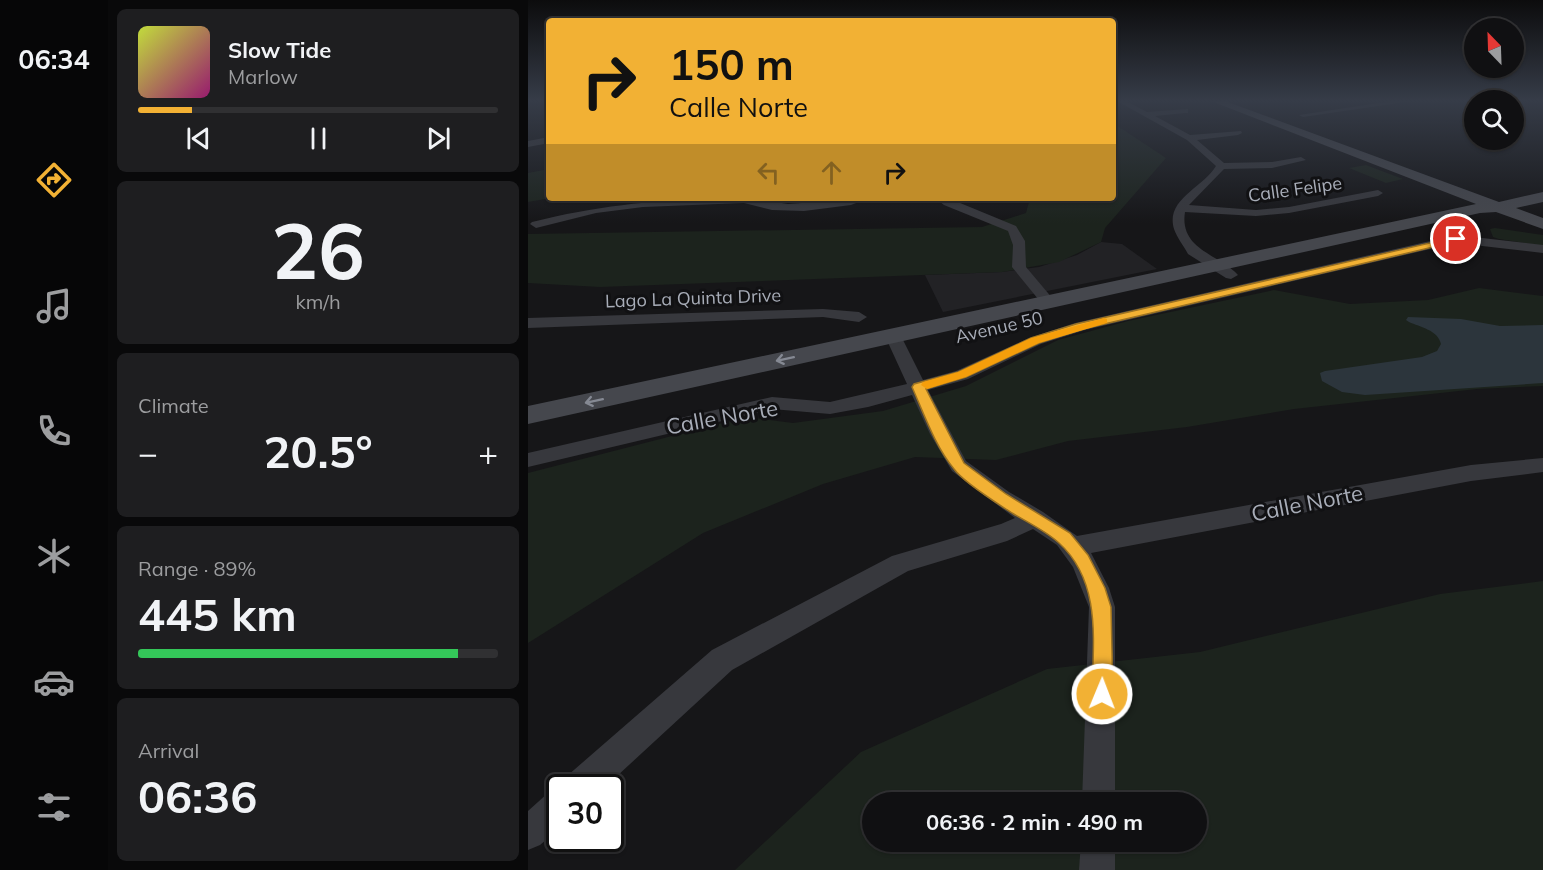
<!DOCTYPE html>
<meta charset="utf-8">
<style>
body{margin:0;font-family:Mulish,sans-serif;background:#1e1e20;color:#f1f3f6;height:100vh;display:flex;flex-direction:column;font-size:22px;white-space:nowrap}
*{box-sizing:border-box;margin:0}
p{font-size:20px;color:#9c9d9f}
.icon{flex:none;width:33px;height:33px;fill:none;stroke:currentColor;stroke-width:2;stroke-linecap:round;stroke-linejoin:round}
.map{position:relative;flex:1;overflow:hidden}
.details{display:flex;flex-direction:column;gap:9px;padding:9px;background:#09090a;width:420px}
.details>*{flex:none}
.hud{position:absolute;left:18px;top:18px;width:570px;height:183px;border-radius:6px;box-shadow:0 2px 4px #0004,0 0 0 2px #303032;background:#f2b134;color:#111;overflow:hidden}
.needle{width:39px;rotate:337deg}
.controls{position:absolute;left:936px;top:18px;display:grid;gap:12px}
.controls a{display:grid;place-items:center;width:60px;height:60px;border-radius:50%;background:#101012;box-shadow:0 2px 4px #0004,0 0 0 2px #303032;font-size:30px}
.speed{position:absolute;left:18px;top:774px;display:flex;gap:12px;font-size:30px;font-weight:700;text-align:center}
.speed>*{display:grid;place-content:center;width:78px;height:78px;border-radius:50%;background:#101012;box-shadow:0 2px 4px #0004,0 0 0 2px #303032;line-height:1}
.speed .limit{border:3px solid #111;border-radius:9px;background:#fff;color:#111}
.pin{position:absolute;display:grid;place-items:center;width:51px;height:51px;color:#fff;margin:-26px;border:3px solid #fff;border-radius:50%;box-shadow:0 2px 6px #0007}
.me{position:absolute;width:66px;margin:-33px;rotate:1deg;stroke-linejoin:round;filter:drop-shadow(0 0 4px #0008)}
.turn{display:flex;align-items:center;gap:21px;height:126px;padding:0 24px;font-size:27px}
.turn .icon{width:78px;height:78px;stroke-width:2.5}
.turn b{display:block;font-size:42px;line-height:51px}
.lanes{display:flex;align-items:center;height:57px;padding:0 24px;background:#0003;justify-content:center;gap:30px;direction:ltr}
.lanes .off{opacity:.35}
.big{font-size:45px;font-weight:700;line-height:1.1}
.details .tile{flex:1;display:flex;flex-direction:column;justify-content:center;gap:9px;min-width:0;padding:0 21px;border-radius:9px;background:#1e1e20}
.details .dial{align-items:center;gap:0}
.dial b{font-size:78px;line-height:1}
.song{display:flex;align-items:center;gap:18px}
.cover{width:72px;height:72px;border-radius:9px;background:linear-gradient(135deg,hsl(70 70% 55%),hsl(320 70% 35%))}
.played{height:6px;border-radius:3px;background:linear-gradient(90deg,#f2b134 15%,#303032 15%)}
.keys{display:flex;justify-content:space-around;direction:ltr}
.heat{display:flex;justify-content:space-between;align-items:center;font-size:33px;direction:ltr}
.charge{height:9px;border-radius:4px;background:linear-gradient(90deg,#34c759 89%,#303032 0)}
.trip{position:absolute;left:334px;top:792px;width:345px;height:60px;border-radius:30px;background:#101012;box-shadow:0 2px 4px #0004,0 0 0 2px #303032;font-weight:700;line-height:60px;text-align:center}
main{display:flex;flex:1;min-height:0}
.menu{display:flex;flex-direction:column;width:108px;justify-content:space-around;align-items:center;background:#060607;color:#9c9d9f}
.menu .icon{width:42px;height:42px}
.menu .current{color:#f2b134}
.menu b{font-size:27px;color:#f1f3f6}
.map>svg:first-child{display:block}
</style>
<main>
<nav class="menu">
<b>06:34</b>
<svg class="icon current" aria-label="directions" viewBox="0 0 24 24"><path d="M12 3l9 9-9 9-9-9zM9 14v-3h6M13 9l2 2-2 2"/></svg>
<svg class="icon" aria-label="music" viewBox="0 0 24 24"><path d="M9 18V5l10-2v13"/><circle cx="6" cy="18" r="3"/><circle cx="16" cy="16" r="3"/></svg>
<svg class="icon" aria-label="phone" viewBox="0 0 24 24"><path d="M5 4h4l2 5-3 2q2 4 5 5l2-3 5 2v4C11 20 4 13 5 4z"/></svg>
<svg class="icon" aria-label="climate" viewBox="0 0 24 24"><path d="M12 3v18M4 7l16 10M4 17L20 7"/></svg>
<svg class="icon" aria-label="car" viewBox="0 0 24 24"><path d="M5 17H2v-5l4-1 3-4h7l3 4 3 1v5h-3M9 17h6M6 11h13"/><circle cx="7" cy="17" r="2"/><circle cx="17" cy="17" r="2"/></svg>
<svg class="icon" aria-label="filters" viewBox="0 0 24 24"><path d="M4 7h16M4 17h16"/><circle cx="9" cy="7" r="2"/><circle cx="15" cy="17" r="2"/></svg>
</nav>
<section class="details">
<div class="tile">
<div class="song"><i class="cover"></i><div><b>Slow Tide</b><p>Marlow</p></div></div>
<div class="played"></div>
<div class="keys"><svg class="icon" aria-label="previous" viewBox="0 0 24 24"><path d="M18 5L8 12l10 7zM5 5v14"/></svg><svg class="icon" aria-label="pause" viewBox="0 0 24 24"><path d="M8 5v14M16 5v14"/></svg><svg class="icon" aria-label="next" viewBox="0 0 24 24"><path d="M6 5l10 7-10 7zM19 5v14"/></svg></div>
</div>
<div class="tile dial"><b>26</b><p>km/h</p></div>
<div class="tile"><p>Climate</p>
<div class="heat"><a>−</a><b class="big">20.5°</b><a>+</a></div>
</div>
<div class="tile"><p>Range · 89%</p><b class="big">445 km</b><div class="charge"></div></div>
<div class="tile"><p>Arrival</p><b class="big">06:36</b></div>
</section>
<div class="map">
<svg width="1015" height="870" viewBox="0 0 1015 870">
<rect width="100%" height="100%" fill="#161618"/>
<!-- built -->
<path fill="#222225" d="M 573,242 L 594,244 L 629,269 L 415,312 L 397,275 L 474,272 L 511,267 L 549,255 Z"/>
<!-- green -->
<g fill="#1c231d" fill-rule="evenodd">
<path d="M 585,123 L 638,158 L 577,228 L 573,242 L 531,262 L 474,272 L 72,287 L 0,283 L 0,234 L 454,227 L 498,213 L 502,198 L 585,198 Z"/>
<path d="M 838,165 L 875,179 L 858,183 L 821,168 Z"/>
<path d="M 21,169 L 21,198 L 23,198 L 0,202 L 0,173 Z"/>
<path d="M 967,228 L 1015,235 L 1015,246 L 971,239 L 965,237 L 962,229 Z"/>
<path d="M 951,288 L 1015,296 L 1015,386 L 949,389 L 766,409 L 659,427 L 540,441 L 468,460 L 387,457 L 295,484 L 175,533 L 0,643 L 0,473 L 218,417 L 265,423 L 355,411 L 438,386 L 530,340 L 600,321 L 746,290 L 822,304 L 900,300 Z"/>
<path d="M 1015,581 L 1015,870 L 207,870 L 333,752 L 519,669 L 672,652 L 912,594 ZM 345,802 L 669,802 L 669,842 L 345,842 Z"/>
</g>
<!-- water -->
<path fill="#2c353c" d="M 880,317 L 933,319 L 972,326 L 1015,325 L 1015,383 L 837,395 L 814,392 L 794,381 L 792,373 L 797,371 L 894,357 L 909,351 L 913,344 C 910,330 892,327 881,322 L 878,320 Z"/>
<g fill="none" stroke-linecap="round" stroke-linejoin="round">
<!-- minor -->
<g fill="#37383d" fill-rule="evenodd">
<path d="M 589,101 L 598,101 L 619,112 L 660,109 L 660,113 L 657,113 L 627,116 L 662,135 L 713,131 L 714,133 L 710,135 L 669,140 L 696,163 L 744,162 L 773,157 L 778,160 L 744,168 L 696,169 L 661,205 L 728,210 L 761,207 L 850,190 L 855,193 L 850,196 L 761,213 L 728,216 L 657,212 C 651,250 691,254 710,275 L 703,279 L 698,278 L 660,254 C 656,246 649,238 646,229 C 637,199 675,188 688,166 L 659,140 Z"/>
<path d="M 864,101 L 884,101 L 775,117 L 771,115 Z"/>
<path d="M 21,137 L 21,143 L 0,147 L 0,141 Z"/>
<path d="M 185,198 L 222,198 L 260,204 L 341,198 L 323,205 L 276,211 L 244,210 L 216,203 L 115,207 L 68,213 L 8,228 L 2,224 L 4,222 C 68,206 120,201 185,198 Z"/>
<path d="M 407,198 L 420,198 L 488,226 L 497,241 L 498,267 L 525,299 L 527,302 L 525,305 L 515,305 L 484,267 L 485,245 L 480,231 L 416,205 Z"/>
<path d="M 928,235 L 1015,245 L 1015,253 L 928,243 L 557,330 L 513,344 L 440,379 L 400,390 L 438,461 L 481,492 L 515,512 L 549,536 L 943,465 L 1015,458 L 1015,472 L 943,481 L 563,553 L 581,588 L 587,607 L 587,802 L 554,802 L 561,607 L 545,567 L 529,545 L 505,529 L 479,541 L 380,571 L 204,670 L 76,788 L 35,788 L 39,776 L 184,650 L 364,556 L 473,524 L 487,518 L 424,471 L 402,434 L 384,395 L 340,407 L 302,414 L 244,409 L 0,467 L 0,453 L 244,397 L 302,402 L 379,384 L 357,336 L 365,331 L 373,336 L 395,380 L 428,371 L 501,338 L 547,323 Z"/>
<path d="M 295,309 L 331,312 L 339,317 L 331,322 L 295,317 L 0,328 L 0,318 Z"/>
<path d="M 32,789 L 32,828 L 12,845 L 0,850 L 0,811 L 20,793 Z"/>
<path d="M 553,842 L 587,842 L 587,870 L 551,870 Z"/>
</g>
<!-- secondary -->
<path fill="#45474d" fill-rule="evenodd" d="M 683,101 L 697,101 L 971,202 L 1015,192 L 1015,202 L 988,208 L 1015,218 L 1015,229 L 968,212 L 952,213 L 0,424 L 0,406 L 948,204 Z"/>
</g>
<!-- one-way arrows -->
<defs><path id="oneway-shaft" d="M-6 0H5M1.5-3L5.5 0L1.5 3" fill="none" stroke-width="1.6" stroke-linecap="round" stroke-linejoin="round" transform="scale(1.5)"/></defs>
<g stroke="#858993">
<use href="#oneway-shaft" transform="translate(257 359) rotate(168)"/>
<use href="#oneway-shaft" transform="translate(66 401) rotate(168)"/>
</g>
<!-- sky -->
<linearGradient id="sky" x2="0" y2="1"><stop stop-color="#0c0c0d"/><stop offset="0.45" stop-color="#363c48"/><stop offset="1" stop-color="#363c48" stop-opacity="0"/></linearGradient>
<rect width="1015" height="223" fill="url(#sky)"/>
<!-- route -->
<path fill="#f2b134" stroke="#9d7322" stroke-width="1.5" d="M 928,237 L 931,238 L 931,241 L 555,329 L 511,343 L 438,377 L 398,389 L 436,463 L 478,494 L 542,533 L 560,555 L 577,588 L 583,607 L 585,694 L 582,701 L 574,704 L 567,701 L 564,694 C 565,642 574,582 531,543 C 518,531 499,522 484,513 C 469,503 436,483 426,469 C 407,446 396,414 384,387 L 386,384 L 430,372 L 503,338 L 548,324 Z"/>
<!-- slow -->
<path fill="#f59e0b" d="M 576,318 L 579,319 L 579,323 L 511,343 L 438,377 L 399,389 L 393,385 L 395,382 L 430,372 L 503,338 Z"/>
<g text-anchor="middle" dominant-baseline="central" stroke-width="6" stroke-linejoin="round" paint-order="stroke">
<!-- far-street labels -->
<g font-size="18" fill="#a8adb8" stroke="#111113">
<text transform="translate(767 189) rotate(-8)">Calle Felipe</text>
<text transform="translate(165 298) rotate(-2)">Lago La Quinta Drive</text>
<text transform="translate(471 327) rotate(-13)">Avenue 50</text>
</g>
<!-- street labels -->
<g font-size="22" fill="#a8adb8" stroke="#111113">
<text transform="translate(194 417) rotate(-10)">Calle Norte</text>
<text transform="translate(779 503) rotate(-11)">Calle Norte</text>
</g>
</g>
</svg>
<div class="controls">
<a><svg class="needle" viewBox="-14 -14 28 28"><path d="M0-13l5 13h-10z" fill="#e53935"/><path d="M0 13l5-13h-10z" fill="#9c9d9f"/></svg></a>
<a><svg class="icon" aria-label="search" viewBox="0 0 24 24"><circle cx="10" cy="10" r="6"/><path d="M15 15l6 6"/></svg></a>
</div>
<div class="speed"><div class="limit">30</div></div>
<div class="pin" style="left:928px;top:239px;background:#d93025"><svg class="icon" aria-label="arrive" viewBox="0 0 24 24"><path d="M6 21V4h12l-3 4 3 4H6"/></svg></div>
<svg class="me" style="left:574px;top:694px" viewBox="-20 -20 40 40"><circle r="17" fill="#f2b134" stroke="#fff" stroke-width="3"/><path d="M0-11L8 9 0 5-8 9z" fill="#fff"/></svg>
<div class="trip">06:36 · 2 min · 490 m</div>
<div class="hud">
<div class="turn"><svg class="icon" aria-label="right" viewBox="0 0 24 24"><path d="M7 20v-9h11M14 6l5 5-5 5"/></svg><div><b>150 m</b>Calle Norte</div></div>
<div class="lanes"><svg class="icon off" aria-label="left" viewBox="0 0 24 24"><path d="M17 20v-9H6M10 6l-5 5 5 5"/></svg><svg class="icon off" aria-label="ahead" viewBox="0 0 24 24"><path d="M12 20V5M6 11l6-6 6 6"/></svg><svg class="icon" aria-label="right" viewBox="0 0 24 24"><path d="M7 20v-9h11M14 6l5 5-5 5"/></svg></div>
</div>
</div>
</main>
